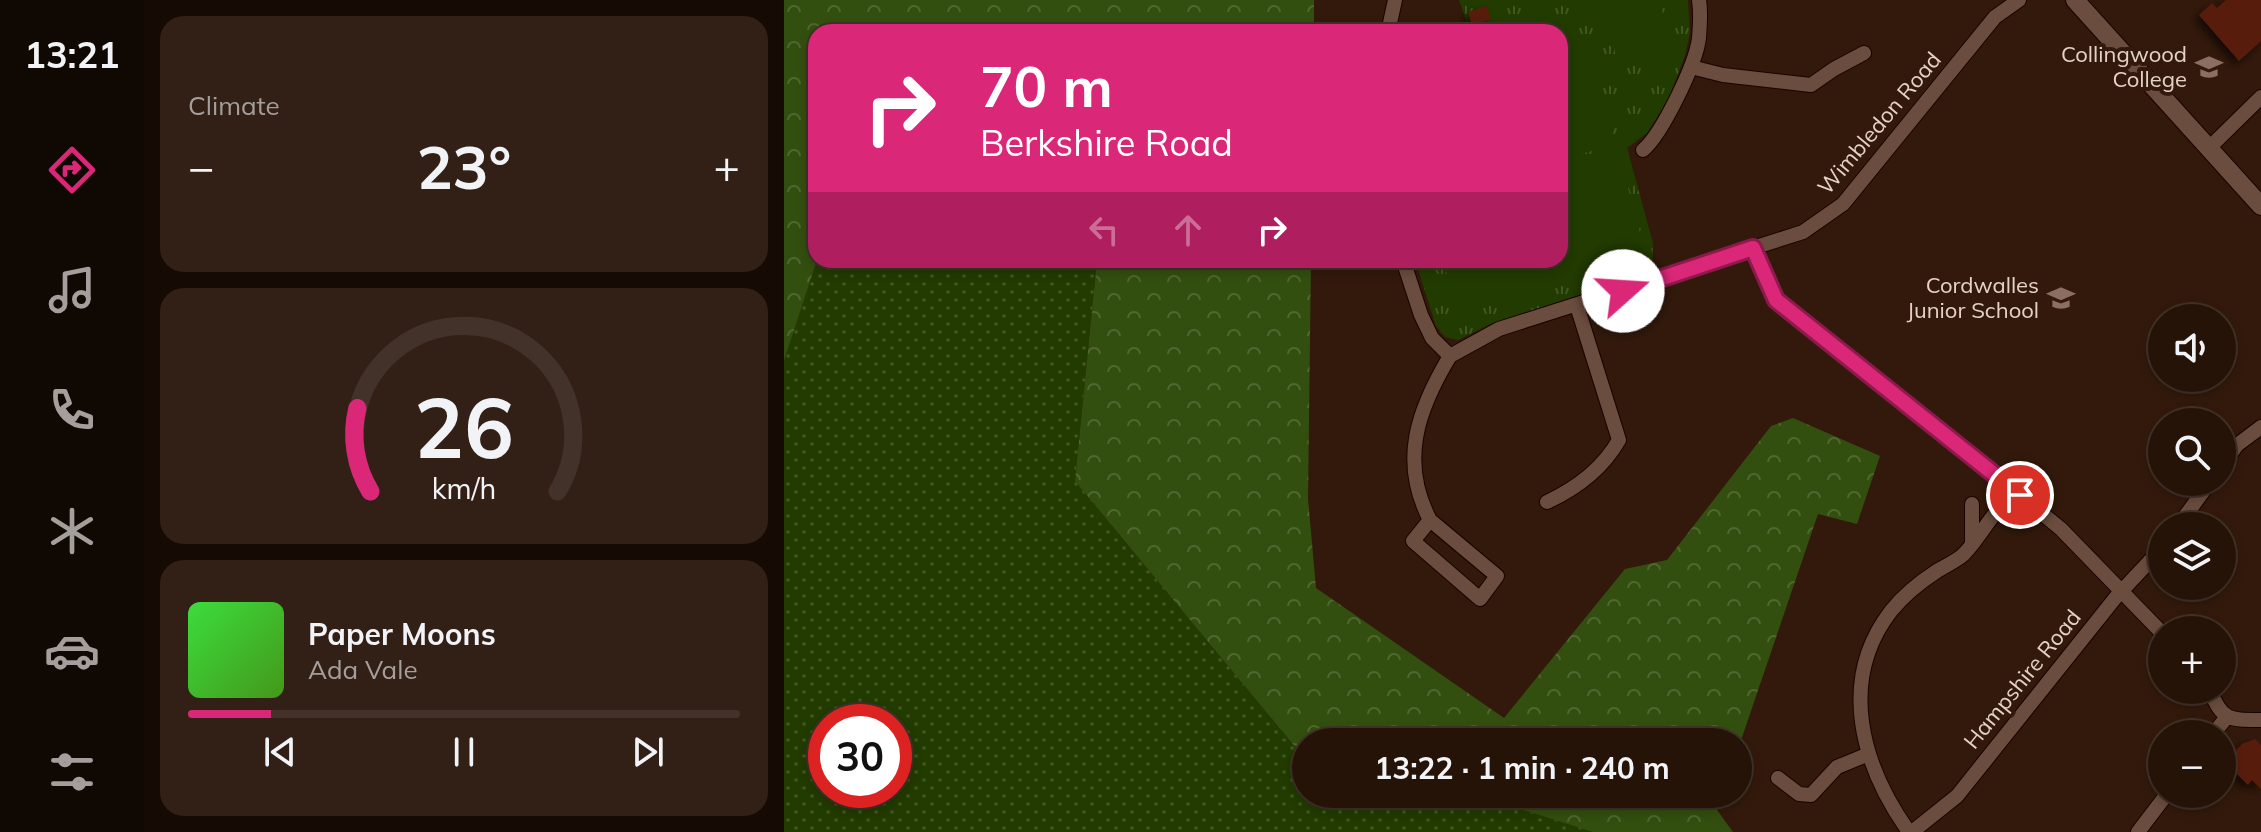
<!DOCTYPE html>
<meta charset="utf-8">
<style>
body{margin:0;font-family:Mulish,sans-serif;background:#322016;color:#f1f3f6;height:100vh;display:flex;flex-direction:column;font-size:30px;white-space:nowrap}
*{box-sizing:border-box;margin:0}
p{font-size:26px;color:#a49e9c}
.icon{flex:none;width:44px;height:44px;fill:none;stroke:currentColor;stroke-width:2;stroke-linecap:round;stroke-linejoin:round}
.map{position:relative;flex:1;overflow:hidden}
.side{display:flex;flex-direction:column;gap:16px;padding:16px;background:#150a04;width:640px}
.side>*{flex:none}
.hud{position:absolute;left:24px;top:24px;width:760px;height:244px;border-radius:24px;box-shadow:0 4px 12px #0003,0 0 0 2px #423229;background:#db2777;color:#fff;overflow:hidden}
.fabs{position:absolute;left:1364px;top:304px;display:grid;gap:16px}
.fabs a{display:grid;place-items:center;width:88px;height:88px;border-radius:50%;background:#261308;box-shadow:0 4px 12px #0003,0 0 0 2px #423229;font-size:40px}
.speed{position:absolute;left:24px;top:704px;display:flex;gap:16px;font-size:40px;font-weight:700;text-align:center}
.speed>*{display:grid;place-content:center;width:104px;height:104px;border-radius:50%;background:#261308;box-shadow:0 4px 12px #0003,0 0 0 2px #423229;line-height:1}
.speed .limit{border:12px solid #d22;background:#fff;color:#111}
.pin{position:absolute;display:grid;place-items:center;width:68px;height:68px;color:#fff;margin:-34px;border:4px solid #fff;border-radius:50%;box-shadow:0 2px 8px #0007}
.me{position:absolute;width:88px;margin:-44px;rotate:71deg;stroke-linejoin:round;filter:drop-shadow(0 0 6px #0008)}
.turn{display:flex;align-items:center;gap:28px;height:168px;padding:0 40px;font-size:36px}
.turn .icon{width:104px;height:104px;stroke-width:2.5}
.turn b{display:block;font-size:56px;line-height:68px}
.lanes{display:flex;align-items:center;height:76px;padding:0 40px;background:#0003;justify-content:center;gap:40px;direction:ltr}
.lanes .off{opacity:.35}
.big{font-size:60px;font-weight:700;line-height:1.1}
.side .tile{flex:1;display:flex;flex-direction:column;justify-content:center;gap:12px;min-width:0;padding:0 28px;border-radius:24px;background:#322016}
.side .dial{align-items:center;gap:0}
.dial svg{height:208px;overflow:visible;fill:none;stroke:#423229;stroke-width:7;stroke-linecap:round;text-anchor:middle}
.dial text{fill:#f1f3f6;stroke:none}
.song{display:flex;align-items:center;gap:24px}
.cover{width:96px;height:96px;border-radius:12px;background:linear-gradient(135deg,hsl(120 70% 55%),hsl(100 70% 35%))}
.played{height:8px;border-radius:4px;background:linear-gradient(90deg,#db2777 15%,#423229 15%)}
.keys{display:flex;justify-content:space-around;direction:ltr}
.heat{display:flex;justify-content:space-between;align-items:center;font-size:44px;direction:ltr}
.trip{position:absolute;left:508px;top:728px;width:460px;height:80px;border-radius:40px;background:#261308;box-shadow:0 4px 12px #0003,0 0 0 2px #423229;font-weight:700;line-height:80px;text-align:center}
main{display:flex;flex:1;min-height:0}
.tab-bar{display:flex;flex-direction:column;width:144px;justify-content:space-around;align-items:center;background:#0f0803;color:#a49e9c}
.tab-bar .icon{width:56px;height:56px}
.tab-bar .active{color:#db2777}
.tab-bar b{font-size:36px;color:#f1f3f6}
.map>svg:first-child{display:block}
</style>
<main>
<nav class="tab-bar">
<b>13:21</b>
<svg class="icon active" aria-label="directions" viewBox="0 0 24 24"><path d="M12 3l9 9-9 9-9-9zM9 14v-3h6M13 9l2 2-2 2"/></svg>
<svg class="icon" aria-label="music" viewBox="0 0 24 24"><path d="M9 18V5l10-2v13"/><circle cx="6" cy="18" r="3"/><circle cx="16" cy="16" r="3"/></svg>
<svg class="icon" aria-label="phone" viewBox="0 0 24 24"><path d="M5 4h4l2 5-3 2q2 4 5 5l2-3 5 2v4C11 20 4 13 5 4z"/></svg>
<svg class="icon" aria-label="climate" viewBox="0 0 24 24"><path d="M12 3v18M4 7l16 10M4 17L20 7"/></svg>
<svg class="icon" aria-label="car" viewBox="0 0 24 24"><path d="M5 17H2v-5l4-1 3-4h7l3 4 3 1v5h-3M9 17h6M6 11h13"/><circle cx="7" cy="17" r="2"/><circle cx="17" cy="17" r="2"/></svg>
<svg class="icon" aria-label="filters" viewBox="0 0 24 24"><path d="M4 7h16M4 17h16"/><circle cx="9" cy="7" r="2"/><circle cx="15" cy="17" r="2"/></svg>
</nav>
<section class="side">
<div class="tile"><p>Climate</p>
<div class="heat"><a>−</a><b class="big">23°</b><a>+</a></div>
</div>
<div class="tile dial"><svg viewBox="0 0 100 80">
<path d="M14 69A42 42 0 1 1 86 69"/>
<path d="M14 69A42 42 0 0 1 9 37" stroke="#db2777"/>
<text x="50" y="56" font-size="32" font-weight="700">26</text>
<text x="50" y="72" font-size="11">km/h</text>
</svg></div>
<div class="tile">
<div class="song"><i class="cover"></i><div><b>Paper Moons</b><p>Ada Vale</p></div></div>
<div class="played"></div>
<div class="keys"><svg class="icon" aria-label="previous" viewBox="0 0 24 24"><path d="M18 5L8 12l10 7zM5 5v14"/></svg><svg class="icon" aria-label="pause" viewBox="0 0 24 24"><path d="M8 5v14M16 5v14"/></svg><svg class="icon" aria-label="next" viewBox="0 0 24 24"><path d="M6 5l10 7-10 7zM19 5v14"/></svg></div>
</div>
</section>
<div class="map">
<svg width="1477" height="832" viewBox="0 0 1477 832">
<defs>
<pattern id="grass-dots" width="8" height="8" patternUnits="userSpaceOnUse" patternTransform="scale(2)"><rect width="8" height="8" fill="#223b00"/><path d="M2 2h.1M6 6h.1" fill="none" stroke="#425624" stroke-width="1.8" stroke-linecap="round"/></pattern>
<pattern id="forest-crowns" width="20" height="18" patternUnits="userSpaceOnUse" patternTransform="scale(2)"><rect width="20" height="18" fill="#334f0f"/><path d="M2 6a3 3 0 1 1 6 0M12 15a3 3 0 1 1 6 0" fill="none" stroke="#506731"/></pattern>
<pattern id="park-tufts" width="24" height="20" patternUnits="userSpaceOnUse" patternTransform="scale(2)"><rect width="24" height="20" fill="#223b00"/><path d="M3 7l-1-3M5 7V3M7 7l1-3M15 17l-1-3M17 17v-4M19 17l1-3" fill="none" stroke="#425624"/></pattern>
<filter id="shadow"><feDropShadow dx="-4.5" dy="4.5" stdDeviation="4" flood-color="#0009"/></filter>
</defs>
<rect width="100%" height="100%" fill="#32190b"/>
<!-- grass -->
<path fill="url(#grass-dots)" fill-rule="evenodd" d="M 33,260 L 313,260 L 291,481 L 522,760 L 522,794 L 688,794 L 809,832 L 0,832 L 0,361 ZM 42,722 L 110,722 L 110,790 L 42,790 Z"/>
<!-- forest -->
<g fill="url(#forest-crowns)">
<path d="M 0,0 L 530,0 L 530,32 L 32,32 L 33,260 L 0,361 Z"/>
<path d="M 313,260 L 527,260 L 524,499 L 532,588 L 720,718 L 841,569 L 883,560 L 987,426 L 1009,418 L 1096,456 L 1073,524 L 1034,514 L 954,749 L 954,742 L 522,742 L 522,760 L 291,481 Z"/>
<path d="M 688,794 L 939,794 L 933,810 L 949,832 L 809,832 Z"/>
</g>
<!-- park -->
<path fill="url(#park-tufts)" d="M 675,0 L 904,0 L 906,33 L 901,55 L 885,98 L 863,133 L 843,148 L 869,243 L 868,271 L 706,324 L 674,340 L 661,337 L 652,326 L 631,260 L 776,260 L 776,32 L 686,32 Z"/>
<!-- garden -->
<g fill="#223b00">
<path d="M 816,0 L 875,0 L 890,51 L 836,68 Z"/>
<path d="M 803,38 L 832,144 L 776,160 L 776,45 Z"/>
<path d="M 837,161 L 864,263 L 673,314 L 659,260 L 776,260 L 776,177 Z"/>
</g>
<!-- building -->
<g fill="#591c09" filter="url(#shadow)">
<path d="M 1442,0 L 1477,0 L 1477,41 L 1455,61 L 1415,15 L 1428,3 L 1433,8 Z"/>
<path d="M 703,6 L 707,19 L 688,25 L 684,12 Z"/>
<path d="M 1471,739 L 1477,745 L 1477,789 L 1468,780 L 1464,785 L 1450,771 L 1453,767 L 1444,758 L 1458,744 Z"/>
</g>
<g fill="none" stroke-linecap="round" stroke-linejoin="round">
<!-- minor casing -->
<g stroke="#190300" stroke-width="16">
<g id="minor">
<path d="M 604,32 L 611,0"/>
<path d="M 907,67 L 939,75 L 1027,85 L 1050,69 L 1080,53"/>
<path d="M 1425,148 L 1477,97"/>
<path d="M 859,150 C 878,134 912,64 915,38 C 916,26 917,12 915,0"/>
<path d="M 969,248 L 992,300 L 1144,420 L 1277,529 L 1378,633"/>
<path d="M 619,260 L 637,315 L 648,338 L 666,356 L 715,329 L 1019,232 L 1059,204 L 1211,17 L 1235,0"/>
<path d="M 1438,466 L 1453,445 L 1477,427"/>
<path d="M 763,502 C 793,488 819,468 835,440 L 793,306"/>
<path d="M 1188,504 L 1188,543"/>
<path d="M 646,520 L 629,541 L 696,599 L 713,576 L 646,520 C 615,461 634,409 666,356"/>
<path d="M 1394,526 L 1426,482"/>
<path d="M 1426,690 C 1438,721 1446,720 1477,720"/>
<path d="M 1429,734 L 1443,717"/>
<path d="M 994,778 L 1015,794 L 1027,795 L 1053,767 L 1085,754"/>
<path d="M 1125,832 C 1078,766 1053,681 1107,611 C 1119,596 1136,582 1153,571 C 1161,566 1172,561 1179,555 C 1190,544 1199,529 1209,516"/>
<path d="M 1128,832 L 1173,796 L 1332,597 L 1378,548"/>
<path d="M 1354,832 L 1383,794"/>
</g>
</g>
<!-- tertiary casing -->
<g stroke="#190300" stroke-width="20">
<path id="tertiary" d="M 1291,0 L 1477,206"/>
</g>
<!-- minor -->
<use href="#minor" stroke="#6a4d3e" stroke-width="14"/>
<!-- tertiary -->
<use href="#tertiary" stroke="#6a4d3e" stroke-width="18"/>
</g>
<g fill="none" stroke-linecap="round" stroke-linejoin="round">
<!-- route casing -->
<g stroke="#8e194d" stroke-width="20">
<path id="route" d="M 839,291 L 969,248 L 992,300 L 1236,495"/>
</g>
<!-- route -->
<use href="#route" stroke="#db2777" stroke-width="14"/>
</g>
<!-- icons -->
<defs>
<g id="school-bare" transform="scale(2.16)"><path d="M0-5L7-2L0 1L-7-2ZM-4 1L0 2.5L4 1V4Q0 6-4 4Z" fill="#8d6e63" stroke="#32190b" stroke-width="2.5" paint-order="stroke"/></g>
</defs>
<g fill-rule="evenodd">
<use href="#school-bare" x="1425" y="67"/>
<use href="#school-bare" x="1277" y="298"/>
</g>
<g text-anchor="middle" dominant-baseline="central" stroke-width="8" stroke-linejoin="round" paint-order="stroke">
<!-- poi labels -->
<g font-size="22" fill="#e4d2c9" stroke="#32190b" text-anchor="end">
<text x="1403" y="54">Collingwood<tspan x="1403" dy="25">College</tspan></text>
<text x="1255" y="285">Cordwalles<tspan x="1255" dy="25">Junior School</tspan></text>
</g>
<!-- street labels -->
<g font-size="22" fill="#e4d2c9" stroke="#32190b">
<text transform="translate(1095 123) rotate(-50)">Wimbledon Road</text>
<text transform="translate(1238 679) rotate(-51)">Hampshire Road</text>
</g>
</g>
</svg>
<div class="fabs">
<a><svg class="icon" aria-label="sound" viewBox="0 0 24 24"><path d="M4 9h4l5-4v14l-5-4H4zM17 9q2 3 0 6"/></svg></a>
<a><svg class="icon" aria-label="search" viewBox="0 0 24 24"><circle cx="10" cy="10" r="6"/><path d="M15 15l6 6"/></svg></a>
<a><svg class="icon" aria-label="layers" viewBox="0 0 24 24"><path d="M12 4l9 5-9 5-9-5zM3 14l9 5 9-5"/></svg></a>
<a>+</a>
<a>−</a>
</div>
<div class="speed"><div class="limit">30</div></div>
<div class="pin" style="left:1236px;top:495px;background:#d93025"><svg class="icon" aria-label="arrive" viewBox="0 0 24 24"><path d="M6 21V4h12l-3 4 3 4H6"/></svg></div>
<svg class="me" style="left:839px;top:291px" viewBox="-20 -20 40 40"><circle r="19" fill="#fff"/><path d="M0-13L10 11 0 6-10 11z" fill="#db2777"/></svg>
<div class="trip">13:22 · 1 min · 240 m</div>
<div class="hud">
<div class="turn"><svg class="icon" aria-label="right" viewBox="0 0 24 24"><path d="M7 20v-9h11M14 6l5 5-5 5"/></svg><div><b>70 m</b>Berkshire Road</div></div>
<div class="lanes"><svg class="icon off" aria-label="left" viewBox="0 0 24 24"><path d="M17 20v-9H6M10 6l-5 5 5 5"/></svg><svg class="icon off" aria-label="ahead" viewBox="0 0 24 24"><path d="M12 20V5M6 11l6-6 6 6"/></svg><svg class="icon" aria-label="right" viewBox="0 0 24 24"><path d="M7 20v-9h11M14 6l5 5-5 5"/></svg></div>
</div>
</div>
</main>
